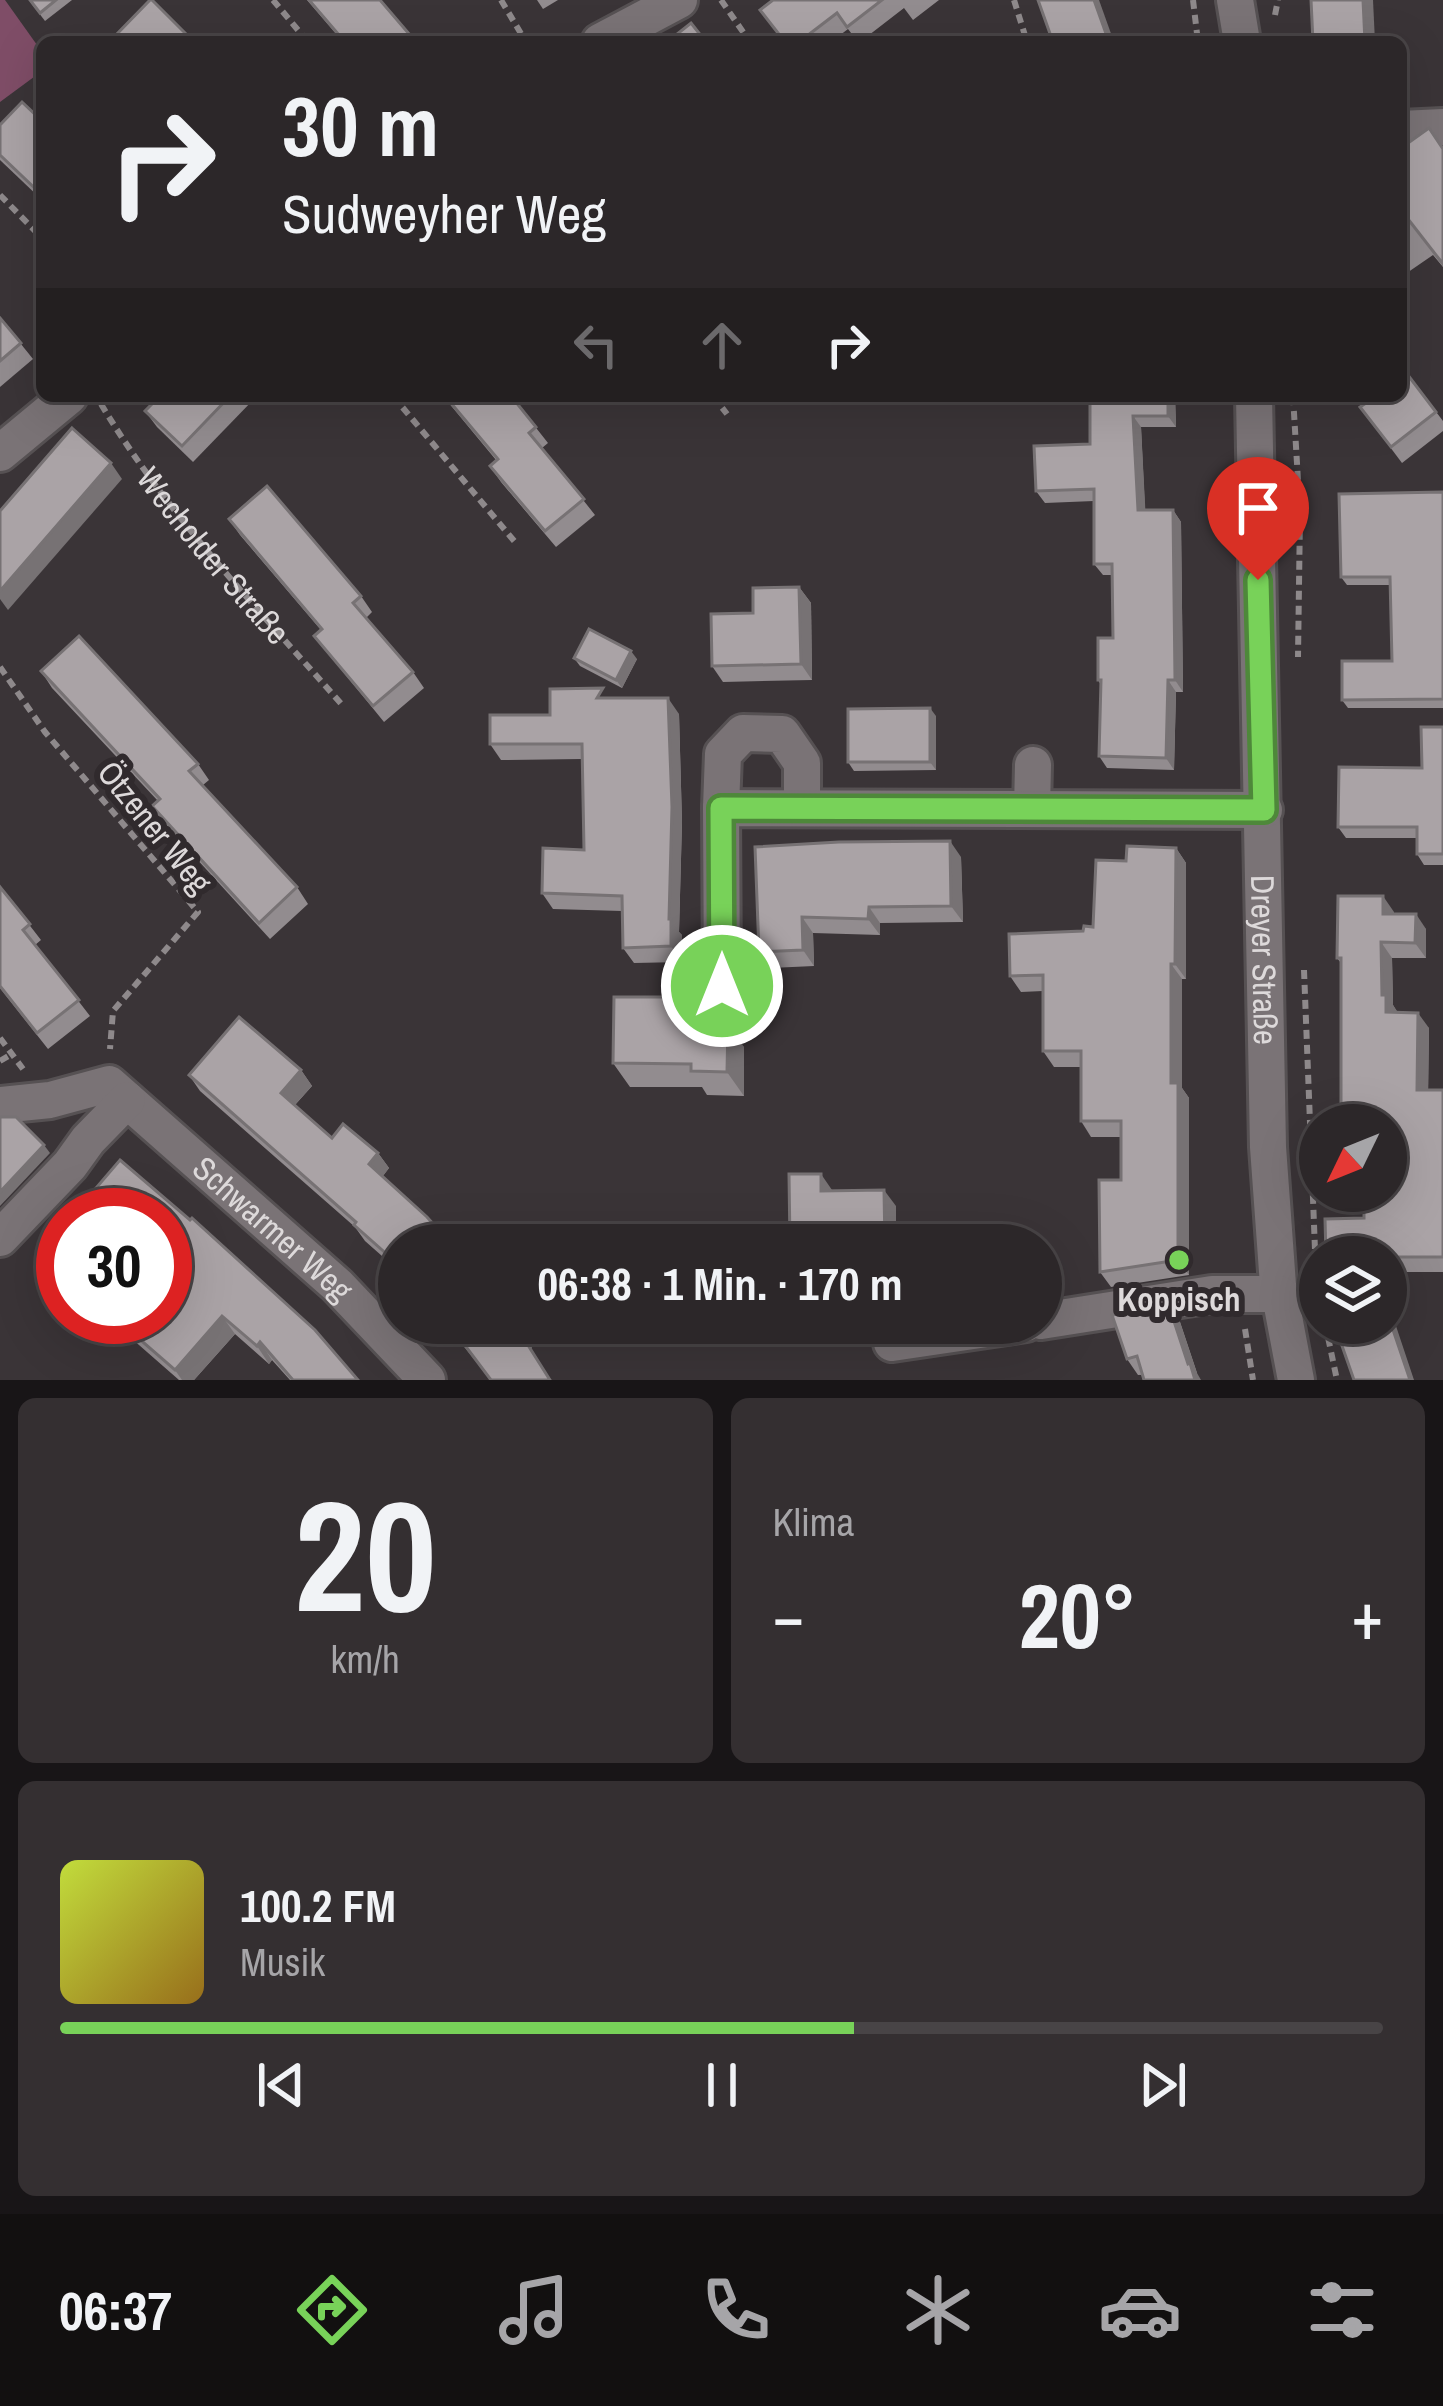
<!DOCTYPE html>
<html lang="de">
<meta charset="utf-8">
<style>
body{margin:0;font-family:"Archivo Narrow",sans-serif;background:#342f31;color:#f1f3f6;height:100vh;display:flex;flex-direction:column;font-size:45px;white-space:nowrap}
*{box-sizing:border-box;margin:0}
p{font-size:39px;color:#a6a5a8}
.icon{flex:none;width:66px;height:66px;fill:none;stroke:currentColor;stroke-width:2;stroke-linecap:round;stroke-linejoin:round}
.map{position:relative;height:1380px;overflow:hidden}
.side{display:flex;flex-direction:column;gap:18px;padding:18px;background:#181517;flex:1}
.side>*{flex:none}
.top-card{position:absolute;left:36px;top:36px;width:1371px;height:366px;border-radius:18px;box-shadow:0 12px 48px #0002,0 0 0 3px #484446;background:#2c2729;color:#f1f3f6;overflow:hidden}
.needle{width:78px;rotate:227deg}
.tools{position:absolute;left:1299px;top:1104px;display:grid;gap:24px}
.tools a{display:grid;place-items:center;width:108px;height:108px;border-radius:50%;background:#2c2729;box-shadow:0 12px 48px #0002,0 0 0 3px #484446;font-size:60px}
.speed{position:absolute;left:36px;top:1188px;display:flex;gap:24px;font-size:60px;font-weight:700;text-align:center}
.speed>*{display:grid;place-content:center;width:156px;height:156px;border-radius:50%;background:#2c2729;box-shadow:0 12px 48px #0002,0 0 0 3px #484446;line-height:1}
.speed .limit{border:18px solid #d22;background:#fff;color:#111}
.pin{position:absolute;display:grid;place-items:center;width:102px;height:102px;color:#fff;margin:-123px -51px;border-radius:50% 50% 50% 0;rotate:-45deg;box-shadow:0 0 12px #0007}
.pin .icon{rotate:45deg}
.me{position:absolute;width:132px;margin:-66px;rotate:0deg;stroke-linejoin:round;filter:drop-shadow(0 0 9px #0008)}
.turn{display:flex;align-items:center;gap:42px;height:252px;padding:0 48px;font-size:54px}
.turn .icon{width:156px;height:156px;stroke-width:2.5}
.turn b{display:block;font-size:84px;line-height:102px}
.lanes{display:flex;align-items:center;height:114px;padding:0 48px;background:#0003;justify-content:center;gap:60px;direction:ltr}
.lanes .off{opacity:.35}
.big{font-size:90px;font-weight:800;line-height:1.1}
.side .tile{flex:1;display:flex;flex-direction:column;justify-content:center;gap:18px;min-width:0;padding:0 42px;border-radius:18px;background:#342f31}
.side .dial{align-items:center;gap:0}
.dial b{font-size:156px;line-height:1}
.song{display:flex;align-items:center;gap:36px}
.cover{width:144px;height:144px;border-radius:18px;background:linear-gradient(135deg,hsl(70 70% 55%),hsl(40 70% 35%))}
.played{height:12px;border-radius:6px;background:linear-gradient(90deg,#78d259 60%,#484446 60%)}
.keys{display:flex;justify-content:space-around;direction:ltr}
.heat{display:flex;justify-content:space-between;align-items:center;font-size:66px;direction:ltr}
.side .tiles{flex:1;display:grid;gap:18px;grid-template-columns:1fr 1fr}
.tile:last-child{grid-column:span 2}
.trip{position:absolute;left:378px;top:1224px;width:684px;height:120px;border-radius:60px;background:#2c2729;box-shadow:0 12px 48px #0002,0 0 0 3px #484446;font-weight:800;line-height:120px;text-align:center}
.tab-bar{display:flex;height:192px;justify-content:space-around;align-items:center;background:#121010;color:#a6a5a8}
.tab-bar .icon{width:84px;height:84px}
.tab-bar .active{color:#78d259}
.tab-bar b{font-size:54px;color:#f1f3f6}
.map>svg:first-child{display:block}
</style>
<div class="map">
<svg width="1443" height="1380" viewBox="0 0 1443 1380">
<rect width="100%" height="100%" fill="#3a3437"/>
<!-- green -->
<path fill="#7f4d67" d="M 0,0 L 5,0 L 42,52 L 42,71 L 0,102 Z"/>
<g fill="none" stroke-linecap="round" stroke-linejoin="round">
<!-- minor casing -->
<g stroke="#565153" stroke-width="42">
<g id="minor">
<path d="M 1235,0 L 1242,42"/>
<path d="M 600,42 L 679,0"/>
<path d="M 1401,129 L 1443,127"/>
<path id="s2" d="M 1254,396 L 1268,1147 L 1278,1285 L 1296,1380"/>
<path d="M 0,453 L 69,396"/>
<path d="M 721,808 L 723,754 L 743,733 L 782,734 L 802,763 L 802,808"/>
<path d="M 1032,809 L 1033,765"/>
<path d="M 722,986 L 721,808 L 1264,810"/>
<path id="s3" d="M 0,1105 L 50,1100 L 109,1084 L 337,1285 L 427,1380"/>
<path d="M 0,1238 L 70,1165 L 88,1140 L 127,1100"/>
<path d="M 1041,1321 L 1212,1294 L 1279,1294"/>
<path d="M 892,1343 L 1026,1323"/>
</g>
</g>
<!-- path -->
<g stroke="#8e898b" stroke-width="6" stroke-dasharray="9 6" stroke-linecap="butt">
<path d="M 273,0 L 308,42"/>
<path d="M 501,0 L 526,42"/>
<path d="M 721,0 L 750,42"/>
<path d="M 1014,0 L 1027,42"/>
<path d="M 1193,0 L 1198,42"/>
<path d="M 1275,15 L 1278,0"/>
<path d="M 0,195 L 42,238"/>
<path d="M 393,396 L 515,542"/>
<path d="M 713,396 L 727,414"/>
<path d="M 1293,396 L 1300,514 L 1298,657"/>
<path id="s1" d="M 101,404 C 168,516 259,610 344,707"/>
<path d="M 0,667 L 45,732 L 198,912 L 113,1011 L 110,1049"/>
<path d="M 1304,970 L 1316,1275"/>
<path d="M 0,1038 L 23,1069"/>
<path d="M 0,1061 L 12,1054"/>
<path d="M 1325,1323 L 1337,1380"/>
<path d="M 1245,1329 L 1253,1380"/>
</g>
<!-- minor -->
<use href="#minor" stroke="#7a7376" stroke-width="36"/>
</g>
<!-- wall -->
<g fill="#928c8f">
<path d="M 29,0 L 72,0 L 45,21 Z"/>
<path d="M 307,0 L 380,0 L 416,42 L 343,42 Z"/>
<path d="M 537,0 L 558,0 L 543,9 Z"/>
<path d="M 773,0 L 939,0 L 913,20 L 904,8 L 860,42 L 858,42 L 848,29 L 831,42 L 784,42 L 760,10 Z"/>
<path d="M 42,121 L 42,200 L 0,160 L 0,125 Z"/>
<path d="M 1401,148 L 1443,148 L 1443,267 L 1433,255 L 1401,277 Z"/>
<path d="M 0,318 L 33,359 L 0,387 Z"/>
<path d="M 1401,354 L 1407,363 L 1402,367 L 1443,421 L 1443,431 L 1402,463 L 1360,407 L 1365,403 L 1359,396 L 1401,396 Z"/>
<path d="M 160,396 L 257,396 L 193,462 L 157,427 L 145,411 Z"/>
<path d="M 443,396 L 511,396 L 548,443 L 542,448 L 595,515 L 556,547 L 501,482 L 490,466 L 496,460 Z"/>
<path d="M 1090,396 L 1175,396 L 1176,427 L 1141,427 L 1145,510 L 1173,510 L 1181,522 L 1183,692 L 1176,692 L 1174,770 L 1107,768 L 1099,756 L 1101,685 L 1098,680 L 1113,638 L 1113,575 L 1103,575 L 1094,564 L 1094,501 L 1045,503 L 1036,491 L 1090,444 Z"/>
<path d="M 1443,492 L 1443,708 L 1348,708 L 1342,700 L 1392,661 L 1391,585 L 1347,585 L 1341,577 Z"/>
<path d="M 229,519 L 361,596 L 372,612 L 366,618 L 413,672 L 424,688 L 384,722 L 314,636 L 321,630 L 240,535 Z"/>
<path d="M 799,587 L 811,603 L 812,680 L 723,682 L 712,666 L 753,613 Z"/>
<path d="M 574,658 L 637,659 L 622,688 L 580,666 Z"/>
<path d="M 41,671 L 198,764 L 209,780 L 203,785 L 297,887 L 308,904 L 270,939 L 163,822 L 152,806 L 158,801 L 52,688 Z"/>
<path d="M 610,698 L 679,714 L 682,822 L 679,932 L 682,935 L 682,962 L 634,963 L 623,948 L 622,911 L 553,909 L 542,893 L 584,850 L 582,759 L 501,760 L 490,744 L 550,715 Z"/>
<path d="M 936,716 L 936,770 L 854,771 L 848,762 Z"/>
<path d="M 1443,727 L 1443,865 L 1424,865 L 1417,854 L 1417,838 L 1346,838 L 1338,827 L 1422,768 Z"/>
<path d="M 755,847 L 961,857 L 963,922 L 880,923 L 880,935 L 813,933 L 814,966 L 771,968 L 759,952 Z"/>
<path d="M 1176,848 L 1186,863 L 1186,979 L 1182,979 L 1182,1088 L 1189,1098 L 1189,1275 L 1111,1287 L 1100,1272 L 1121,1180 L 1121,1137 L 1091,1137 L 1081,1121 L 1081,1067 L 1054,1067 L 1043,1051 L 1043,991 L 1021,992 L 1010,976 L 1093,927 L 1126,861 Z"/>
<path d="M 0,887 L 41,940 L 35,945 L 90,1016 L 48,1049 L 0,988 Z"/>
<path d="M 1394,912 L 1394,914 L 1426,929 L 1426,958 L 1392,958 L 1393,1005 L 1397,1012 L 1429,1028 L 1428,1090 L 1443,1090 L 1443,1272 L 1386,1272 L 1386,1257 L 1364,1218 L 1386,1191 L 1341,963 L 1337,958 Z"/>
<path d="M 708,1021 L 708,1023 L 744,1047 L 744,1096 L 707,1095 L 702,1087 L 630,1087 L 613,1063 Z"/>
<path d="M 301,1070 L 312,1086 L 295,1105 L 332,1138 L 378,1153 L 389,1168 L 382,1177 L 399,1245 L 399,1271 L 365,1241 L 355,1227 L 200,1091 L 189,1075 Z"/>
<path d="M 120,1160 L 190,1220 L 192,1218 L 315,1330 L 358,1380 L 290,1380 L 272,1360 L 269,1364 L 235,1334 L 194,1380 L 179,1380 L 107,1317 L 165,1317 L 165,1215 L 93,1215 L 84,1202 Z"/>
<path d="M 1169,1306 L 1180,1322 L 1197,1373 L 1138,1375 L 1127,1359 Z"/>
<path d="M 445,1323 L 514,1323 L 532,1348 L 491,1380 Z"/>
</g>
<!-- shaded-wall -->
<g fill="#777274">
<path d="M 1094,0 L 1099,0 L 1114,42 L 1109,42 Z"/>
<path d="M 1363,0 L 1373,0 L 1375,42 L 1365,42 Z"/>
<path d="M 1168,396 L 1175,396 L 1176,427 L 1168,416 Z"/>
<path d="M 1133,416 L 1141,427 L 1146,522 L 1138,510 Z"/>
<path d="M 111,463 L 122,479 L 8,610 L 0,599 L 0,591 Z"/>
<path d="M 1173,510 L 1181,522 L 1183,692 L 1175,680 Z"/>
<path d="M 799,587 L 811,603 L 812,680 L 801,664 Z"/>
<path d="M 631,651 L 637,659 L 622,688 L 616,680 Z"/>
<path d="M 1168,680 L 1176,692 L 1174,770 L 1166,758 Z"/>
<path d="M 668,698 L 679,714 L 682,822 L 679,932 L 682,935 L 682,962 L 671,946 L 669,919 Z"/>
<path d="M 930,708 L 936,716 L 936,770 L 930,762 Z"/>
<path d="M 950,841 L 961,857 L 963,922 L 951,906 Z"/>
<path d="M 1176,848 L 1186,863 L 1186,979 L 1175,964 Z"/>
<path d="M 1383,896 L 1394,912 L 1394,929 L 1383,914 Z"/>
<path d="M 869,907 L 880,923 L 880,935 L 868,919 Z"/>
<path d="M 1416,914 L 1426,929 L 1426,958 L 1415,943 Z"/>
<path d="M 802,917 L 813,933 L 814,966 L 803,950 Z"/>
<path d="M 1381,942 L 1392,958 L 1393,1005 L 1397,1011 L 1397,1028 L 1386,1012 L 1382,995 Z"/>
<path d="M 1171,964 L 1182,979 L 1182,1088 L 1189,1098 L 1189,1275 L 1178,1260 L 1171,1083 Z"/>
<path d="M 692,997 L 708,1021 L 708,1047 L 691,1023 Z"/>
<path d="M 1418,1013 L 1429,1028 L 1428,1106 L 1417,1090 Z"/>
<path d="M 728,1023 L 744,1047 L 744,1096 L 727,1072 Z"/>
<path d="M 301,1070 L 312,1086 L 292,1108 L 281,1093 Z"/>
<path d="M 44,1145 L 50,1153 L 0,1206 L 0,1192 Z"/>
<path d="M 378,1153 L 389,1168 L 380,1180 L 369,1164 Z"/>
<path d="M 821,1174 L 832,1190 L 821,1191 Z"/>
<path d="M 884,1190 L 896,1206 L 896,1245 L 885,1245 Z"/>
<path d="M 1386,1304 L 1391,1311 L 1414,1380 L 1410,1380 L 1386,1309 Z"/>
<path d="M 1169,1306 L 1180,1322 L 1197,1373 L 1201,1380 L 1195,1380 L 1188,1364 Z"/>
<path d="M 222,1316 L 235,1334 L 194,1380 L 182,1380 L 175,1370 Z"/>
<path d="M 260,1342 L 272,1360 L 269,1364 L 257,1346 Z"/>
</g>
<!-- building -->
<g fill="#aaa3a6" stroke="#777274" stroke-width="3">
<path d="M 30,0 L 56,0 L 40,13 Z"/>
<path d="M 150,0 L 152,0 L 194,42 L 119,42 L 114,37 Z"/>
<path d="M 309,0 L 380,0 L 416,42 L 345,42 Z"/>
<path d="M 773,0 L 882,0 L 847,27 L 837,13 L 799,42 L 785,42 L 760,10 Z"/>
<path d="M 1038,0 L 1094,0 L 1109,42 L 1053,42 Z"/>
<path d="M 1311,0 L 1363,0 L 1365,42 L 1313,42 Z"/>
<path d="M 691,23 L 706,42 L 667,42 Z"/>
<path d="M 22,102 L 42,121 L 42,195 L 0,155 L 0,125 Z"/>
<path d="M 1429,128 L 1443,149 L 1443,264 L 1408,219 L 1401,223 L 1401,148 Z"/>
<path d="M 0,318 L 21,343 L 0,361 Z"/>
<path d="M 1401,366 L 1436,412 L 1391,447 L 1360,407 L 1366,403 L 1361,396 L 1401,396 Z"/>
<path d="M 160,396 L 230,396 L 182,446 L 145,411 Z"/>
<path d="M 445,396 L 511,396 L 536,427 L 529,433 L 584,499 L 545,531 L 490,466 L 498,459 Z"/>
<path d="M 1090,396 L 1168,396 L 1168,416 L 1133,416 L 1138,510 L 1173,510 L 1175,680 L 1168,680 L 1166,758 L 1099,756 L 1101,680 L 1098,680 L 1098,638 L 1113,638 L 1112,564 L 1094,564 L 1094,489 L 1036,491 L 1034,446 L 1090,444 Z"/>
<path d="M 72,428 L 111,463 L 0,591 L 0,511 Z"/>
<path d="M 267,486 L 361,596 L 353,603 L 413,672 L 373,706 L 314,636 L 322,629 L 229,519 Z"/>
<path d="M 1443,492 L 1443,699 L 1342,700 L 1342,661 L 1392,661 L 1390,577 L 1341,577 L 1339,494 Z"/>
<path d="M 799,587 L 801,664 L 712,666 L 711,614 L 753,613 L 753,588 Z"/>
<path d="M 589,629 L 631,651 L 616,680 L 574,658 Z"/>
<path d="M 79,636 L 198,764 L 189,771 L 297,887 L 259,923 L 152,806 L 160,799 L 41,671 Z"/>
<path d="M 603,688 L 597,698 L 668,698 L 672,807 L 669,919 L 671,919 L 671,946 L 623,948 L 622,896 L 542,893 L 543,848 L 584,850 L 582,744 L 490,744 L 490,715 L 550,715 L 550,689 Z"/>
<path d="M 930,708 L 930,762 L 848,762 L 848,709 Z"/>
<path d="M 1421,727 L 1443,727 L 1443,854 L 1417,854 L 1417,827 L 1338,827 L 1339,767 L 1422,768 Z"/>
<path d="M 950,841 L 951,906 L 869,907 L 868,919 L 802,917 L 803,950 L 759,952 L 755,847 L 839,842 Z"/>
<path d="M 1127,846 L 1176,848 L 1175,964 L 1171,964 L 1171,1083 L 1178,1083 L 1178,1260 L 1100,1272 L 1099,1180 L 1121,1180 L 1121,1121 L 1081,1121 L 1081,1051 L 1043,1051 L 1043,975 L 1010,976 L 1009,934 L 1083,931 L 1084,926 L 1093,927 L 1096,860 L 1126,861 Z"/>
<path d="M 0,887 L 30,924 L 23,930 L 79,1000 L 37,1033 L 0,986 Z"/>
<path d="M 1338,896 L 1383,896 L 1383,914 L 1416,914 L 1415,943 L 1381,942 L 1382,995 L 1386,995 L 1386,1012 L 1418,1013 L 1417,1090 L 1443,1090 L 1443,1257 L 1326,1257 L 1325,1219 L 1364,1218 L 1364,1191 L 1386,1191 L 1386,1125 L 1341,1125 L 1341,958 L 1337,958 Z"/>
<path d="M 614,997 L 692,997 L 691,1023 L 728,1023 L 727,1072 L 691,1071 L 691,1064 L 613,1063 Z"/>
<path d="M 239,1017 L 301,1070 L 281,1093 L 332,1138 L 343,1124 L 378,1153 L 369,1164 L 427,1217 L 452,1245 L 399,1245 L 399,1265 L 354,1225 L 356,1222 L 189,1075 Z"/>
<path d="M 0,1117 L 16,1117 L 44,1145 L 0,1192 Z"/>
<path d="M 120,1160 L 190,1220 L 192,1218 L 315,1330 L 358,1380 L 293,1380 L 260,1342 L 257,1346 L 222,1316 L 175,1370 L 114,1317 L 165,1317 L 165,1215 L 99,1215 L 84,1202 Z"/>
<path d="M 789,1174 L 821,1174 L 821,1191 L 884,1190 L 885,1245 L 790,1245 Z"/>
<path d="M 1169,1306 L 1188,1364 L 1190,1363 L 1195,1380 L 1144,1380 L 1137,1356 L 1127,1359 L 1112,1315 Z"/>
<path d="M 1386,1309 L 1410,1380 L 1354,1380 L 1334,1323 L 1386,1323 Z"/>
<path d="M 448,1323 L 514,1323 L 550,1380 L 491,1380 Z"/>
</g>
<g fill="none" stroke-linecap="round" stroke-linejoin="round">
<!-- route casing -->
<g stroke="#4e883a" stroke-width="30">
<path id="route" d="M 722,986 L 721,808 L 1264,810 L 1258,580"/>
</g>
<!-- route -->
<use href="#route" stroke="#78d259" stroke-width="21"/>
</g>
<!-- markers -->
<circle fill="#78d259" stroke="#302a2d" stroke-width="4.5" cx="1179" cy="1260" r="12"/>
<g text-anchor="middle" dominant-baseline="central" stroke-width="12" stroke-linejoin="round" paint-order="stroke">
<!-- street labels -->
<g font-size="33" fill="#ddd9da" stroke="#302a2d">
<text stroke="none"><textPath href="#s1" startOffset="189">Wecholder Straße</textPath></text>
<text transform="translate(155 827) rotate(51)">Ötzener Weg</text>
<text stroke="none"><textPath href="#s2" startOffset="564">Dreyer Straße</textPath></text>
<text stroke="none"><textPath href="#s3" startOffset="330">Schwarmer Weg</textPath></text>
</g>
<!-- poi labels -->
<g font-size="33" font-weight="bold" fill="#ddd9da" stroke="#302a2d">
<text x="1179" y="1299">Koppisch</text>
</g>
</g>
</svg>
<div class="tools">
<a><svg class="needle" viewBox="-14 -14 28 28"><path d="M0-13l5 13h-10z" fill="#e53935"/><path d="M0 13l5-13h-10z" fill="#a6a5a8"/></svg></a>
<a><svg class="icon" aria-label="layers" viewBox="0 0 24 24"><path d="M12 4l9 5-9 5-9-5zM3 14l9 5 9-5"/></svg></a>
</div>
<div class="speed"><div class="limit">30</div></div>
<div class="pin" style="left:1258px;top:580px;background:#d93025"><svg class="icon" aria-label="arrive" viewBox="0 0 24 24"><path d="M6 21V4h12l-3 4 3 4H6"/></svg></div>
<svg class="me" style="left:722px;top:986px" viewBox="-20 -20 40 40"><circle r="17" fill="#78d259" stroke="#fff" stroke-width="3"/><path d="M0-11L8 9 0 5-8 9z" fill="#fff"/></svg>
<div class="trip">06:38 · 1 Min. · 170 m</div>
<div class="top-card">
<div class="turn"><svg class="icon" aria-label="right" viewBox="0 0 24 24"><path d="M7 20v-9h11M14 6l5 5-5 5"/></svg><div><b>30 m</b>Sudweyher Weg</div></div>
<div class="lanes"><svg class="icon off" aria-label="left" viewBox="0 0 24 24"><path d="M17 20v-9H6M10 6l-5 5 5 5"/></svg><svg class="icon off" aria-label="ahead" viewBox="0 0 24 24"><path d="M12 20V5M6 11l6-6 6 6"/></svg><svg class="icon" aria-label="right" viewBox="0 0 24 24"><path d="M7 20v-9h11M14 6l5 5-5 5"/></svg></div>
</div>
</div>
<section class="side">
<div class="tiles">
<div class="tile dial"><b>20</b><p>km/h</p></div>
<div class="tile"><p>Klima</p>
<div class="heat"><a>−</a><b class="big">20°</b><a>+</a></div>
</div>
<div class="tile">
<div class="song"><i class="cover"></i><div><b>100.2 FM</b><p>Musik</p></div></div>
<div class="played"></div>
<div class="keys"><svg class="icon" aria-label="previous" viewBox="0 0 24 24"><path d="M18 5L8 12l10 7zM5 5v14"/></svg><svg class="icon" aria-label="pause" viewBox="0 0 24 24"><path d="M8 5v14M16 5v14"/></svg><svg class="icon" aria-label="next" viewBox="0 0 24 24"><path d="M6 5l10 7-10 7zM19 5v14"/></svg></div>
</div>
</div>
</section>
<nav class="tab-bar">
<b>06:37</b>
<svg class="icon active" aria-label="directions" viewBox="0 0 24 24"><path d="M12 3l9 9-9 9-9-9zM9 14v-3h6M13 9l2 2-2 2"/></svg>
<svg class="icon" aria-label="music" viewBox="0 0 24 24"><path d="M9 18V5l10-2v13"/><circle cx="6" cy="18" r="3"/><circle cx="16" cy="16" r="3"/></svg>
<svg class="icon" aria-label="phone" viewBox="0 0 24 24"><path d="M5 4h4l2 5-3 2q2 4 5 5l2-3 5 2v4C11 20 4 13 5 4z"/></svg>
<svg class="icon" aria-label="climate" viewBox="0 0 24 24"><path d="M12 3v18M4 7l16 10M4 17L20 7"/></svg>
<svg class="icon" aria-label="car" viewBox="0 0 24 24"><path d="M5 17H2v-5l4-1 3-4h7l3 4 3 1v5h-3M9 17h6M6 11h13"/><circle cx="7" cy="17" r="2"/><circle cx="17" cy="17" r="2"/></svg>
<svg class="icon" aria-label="filters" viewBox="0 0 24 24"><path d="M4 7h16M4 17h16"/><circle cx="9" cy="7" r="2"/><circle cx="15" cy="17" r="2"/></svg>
</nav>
